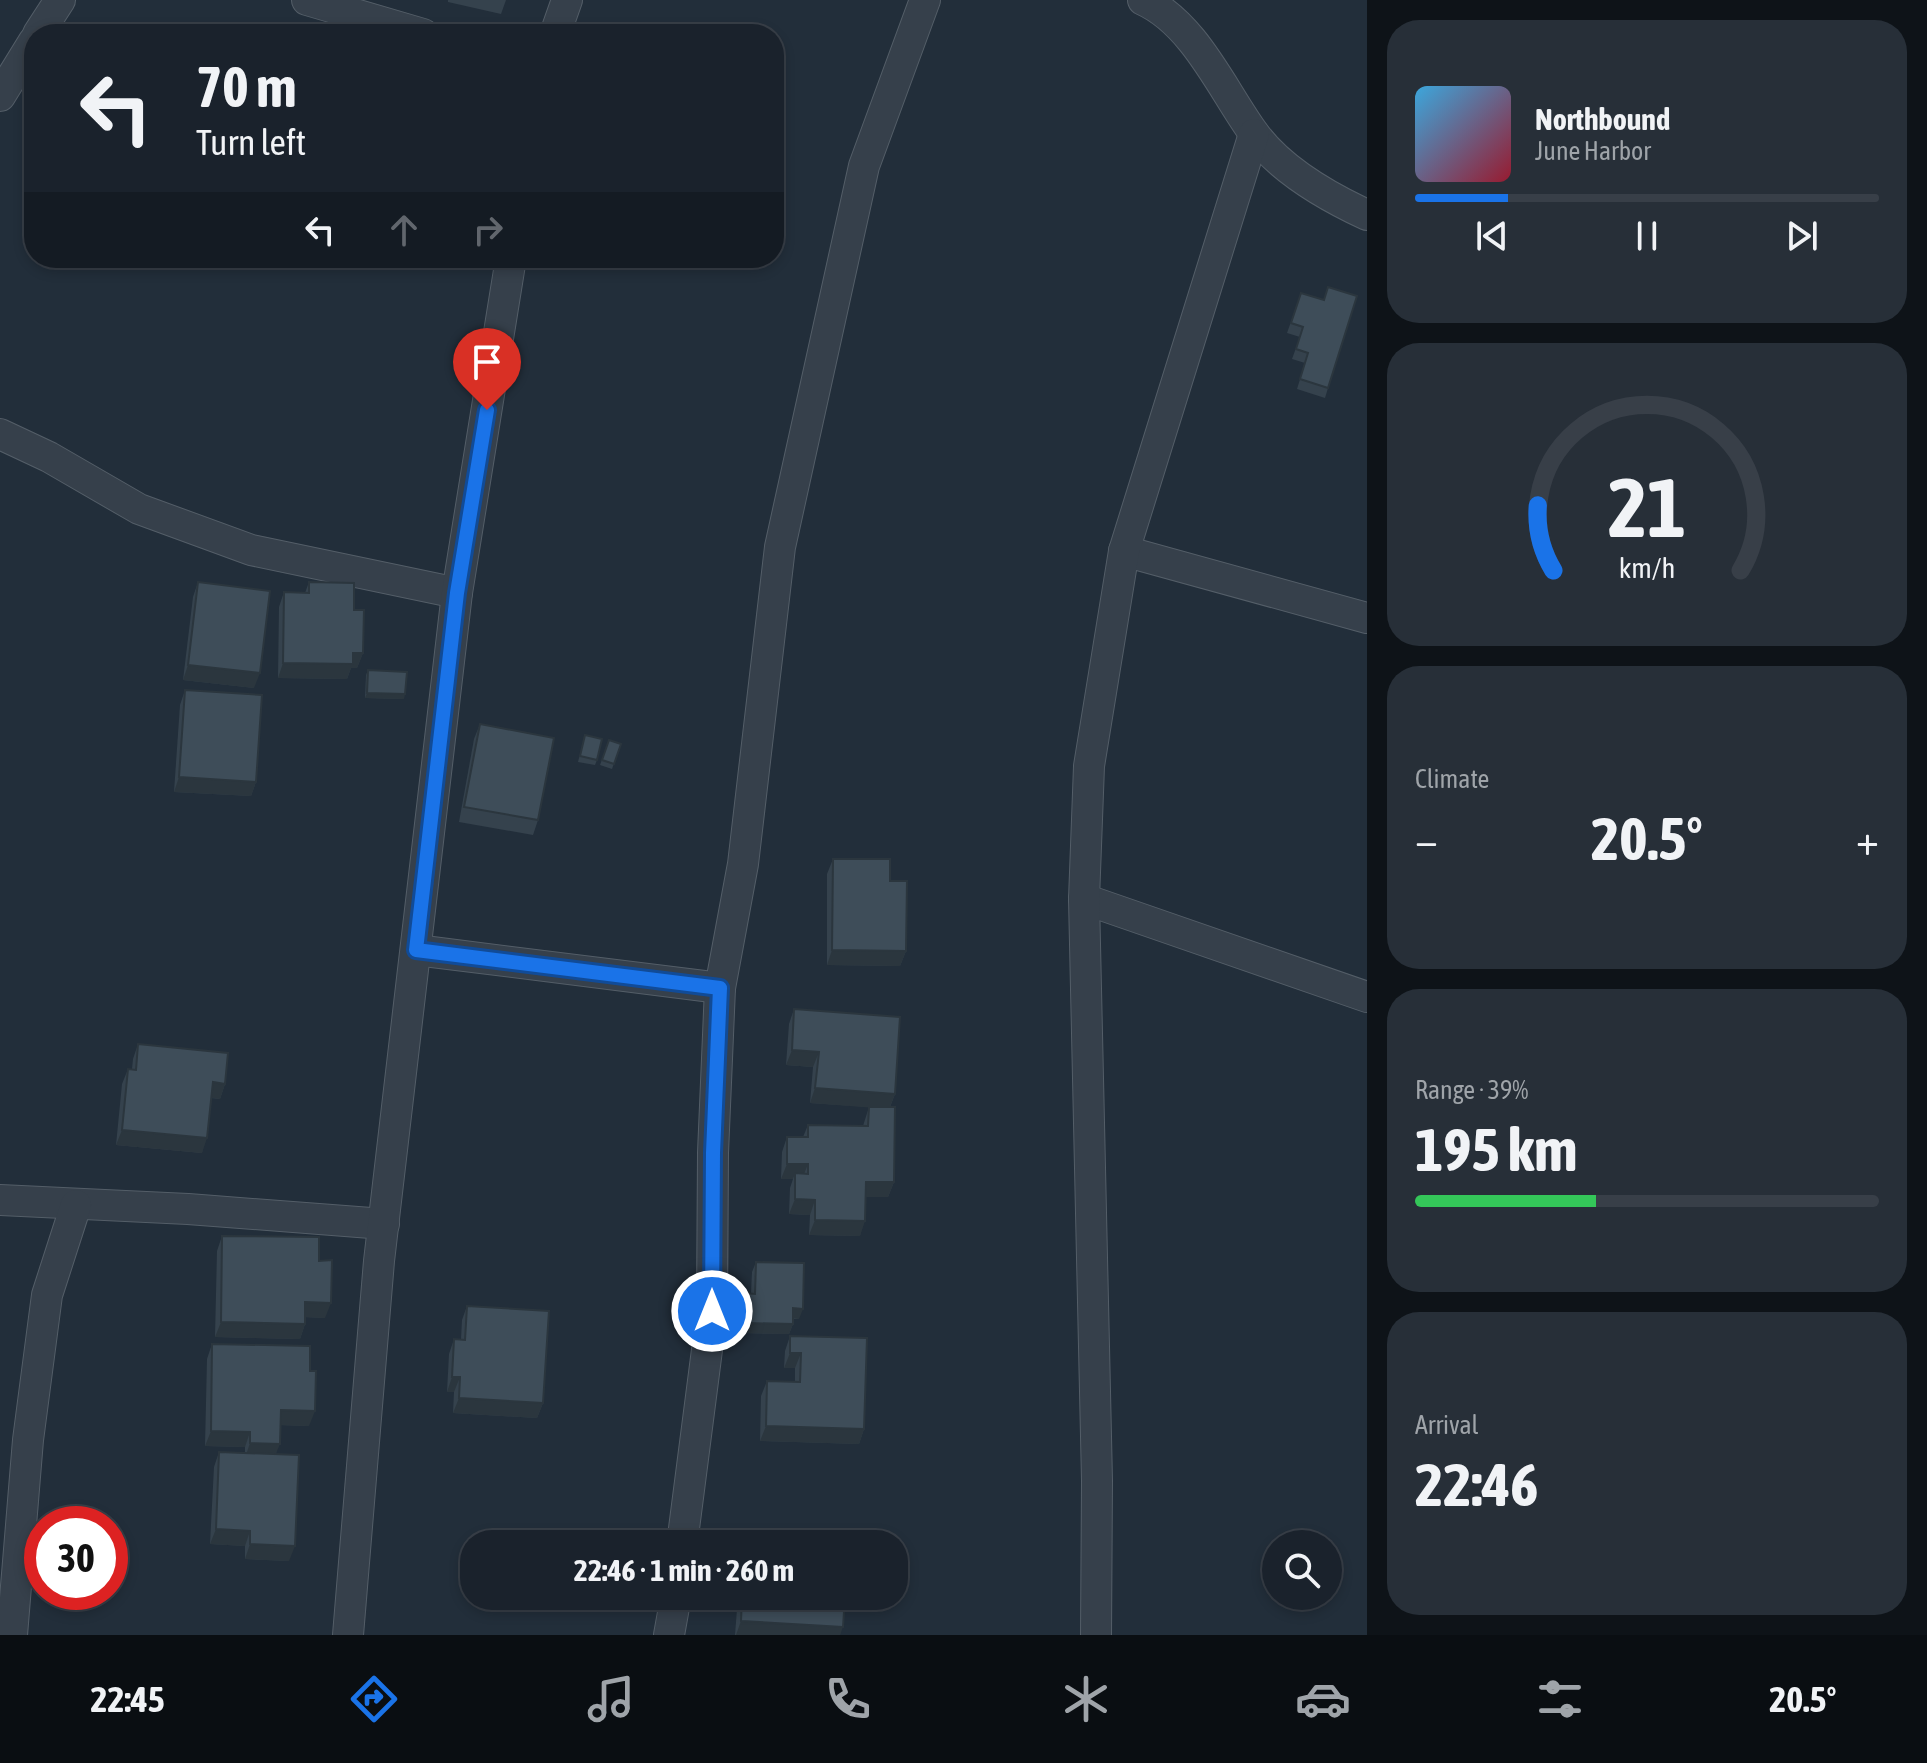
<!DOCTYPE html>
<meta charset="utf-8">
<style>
body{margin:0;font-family:"Asap Condensed",sans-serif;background:#272f38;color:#f1f3f6;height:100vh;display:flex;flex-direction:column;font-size:30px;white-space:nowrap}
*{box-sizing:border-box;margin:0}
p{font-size:26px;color:#9fa4a9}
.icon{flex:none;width:44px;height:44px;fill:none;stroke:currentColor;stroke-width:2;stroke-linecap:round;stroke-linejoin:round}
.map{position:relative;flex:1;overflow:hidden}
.drawer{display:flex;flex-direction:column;gap:20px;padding:20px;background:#0e1318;width:560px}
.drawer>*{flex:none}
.top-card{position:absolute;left:24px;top:24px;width:760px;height:244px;border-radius:32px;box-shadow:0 4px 12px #0003,0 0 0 2px #383f48;background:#1a222c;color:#f1f3f6;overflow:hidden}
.tools{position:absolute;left:1262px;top:1530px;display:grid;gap:16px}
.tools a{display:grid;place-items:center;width:80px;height:80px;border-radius:50%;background:#1a222c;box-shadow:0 4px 12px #0003,0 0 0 2px #383f48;font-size:40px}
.speed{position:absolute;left:24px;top:1506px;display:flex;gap:16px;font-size:40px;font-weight:700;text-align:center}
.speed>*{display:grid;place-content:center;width:104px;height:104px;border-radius:50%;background:#1a222c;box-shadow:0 4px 12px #0003,0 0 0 2px #383f48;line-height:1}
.speed .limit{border:12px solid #d22;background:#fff;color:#111}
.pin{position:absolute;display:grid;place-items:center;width:68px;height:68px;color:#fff;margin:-82px -34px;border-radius:50% 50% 50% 0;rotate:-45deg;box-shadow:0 0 8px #0007}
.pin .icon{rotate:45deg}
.me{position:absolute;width:88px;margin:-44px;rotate:0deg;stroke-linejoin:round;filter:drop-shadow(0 0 6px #0008)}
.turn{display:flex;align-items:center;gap:28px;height:168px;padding:0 40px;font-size:36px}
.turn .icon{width:104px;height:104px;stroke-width:2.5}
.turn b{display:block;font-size:56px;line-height:68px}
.lanes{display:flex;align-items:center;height:76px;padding:0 40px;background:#0003;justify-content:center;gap:40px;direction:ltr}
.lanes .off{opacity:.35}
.big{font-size:60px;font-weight:700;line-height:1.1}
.drawer .widget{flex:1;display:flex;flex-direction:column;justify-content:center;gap:12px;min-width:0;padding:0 28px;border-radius:32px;background:#272f38}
.drawer .dial{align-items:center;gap:0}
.dial svg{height:208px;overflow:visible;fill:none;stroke:#383f48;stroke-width:7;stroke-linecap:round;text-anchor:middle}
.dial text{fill:#f1f3f6;stroke:none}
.song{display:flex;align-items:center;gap:24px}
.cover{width:96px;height:96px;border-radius:12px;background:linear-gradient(135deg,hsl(200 70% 55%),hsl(350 70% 35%))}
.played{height:8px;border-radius:4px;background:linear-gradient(90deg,#1a73e8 20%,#383f48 20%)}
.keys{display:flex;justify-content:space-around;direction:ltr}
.heat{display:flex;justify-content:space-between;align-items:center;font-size:44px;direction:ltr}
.charge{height:12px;border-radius:6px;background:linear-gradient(90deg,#34c759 39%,#383f48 0)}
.trip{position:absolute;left:460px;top:1530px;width:448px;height:80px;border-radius:32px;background:#1a222c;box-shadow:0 4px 12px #0003,0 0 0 2px #383f48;font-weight:700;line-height:80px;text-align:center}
.tab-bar{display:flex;height:128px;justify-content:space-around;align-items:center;background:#0a0e12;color:#9fa4a9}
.tab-bar .icon{width:56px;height:56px}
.tab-bar .on{color:#1a73e8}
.tab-bar b{font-size:36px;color:#f1f3f6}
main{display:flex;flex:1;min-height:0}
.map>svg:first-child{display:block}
</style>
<main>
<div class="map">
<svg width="1367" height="1635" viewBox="0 0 1367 1635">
<rect width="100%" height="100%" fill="#222e3a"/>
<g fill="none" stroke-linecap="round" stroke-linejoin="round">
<!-- minor casing -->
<g stroke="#545e68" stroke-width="32">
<g id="minor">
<path d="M 307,0 L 423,34"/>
<path d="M 1143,0 C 1194,23 1222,89 1253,132 C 1279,169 1326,196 1367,215"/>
<path d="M 38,34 L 60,0"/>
<path d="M 555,34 L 567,0"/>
<path d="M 0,96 L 34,41"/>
<path d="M 0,434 L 49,457 L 139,509 L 251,550 L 457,593"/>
<path d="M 1124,551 L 1367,618"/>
<path d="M 1084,899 L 1367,997"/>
<path d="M 416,950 L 720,988"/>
<path d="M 0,1200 L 188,1209 L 384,1224"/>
<path d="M 682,1544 L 712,1311 L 713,1153 L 720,988 L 743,864 L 780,547 L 864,166 L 925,0"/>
<path d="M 12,1635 L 28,1440 L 47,1295 L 76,1205"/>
<path d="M 348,1635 L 379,1261 L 457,593 L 511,258"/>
<path d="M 669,1635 L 676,1596"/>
<path d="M 1096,1635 L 1097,1481 L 1084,899 L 1089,766 L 1124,551 L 1254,134"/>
</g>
</g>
<!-- minor -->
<use href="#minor" stroke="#36404b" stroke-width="30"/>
</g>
<!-- wall -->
<g fill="#35424d">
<path d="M 448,0 L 506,0 L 501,14 L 448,2 Z"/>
<path d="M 1301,293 L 1328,388 L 1325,398 L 1297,389 L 1305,363 L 1292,359 L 1300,337 L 1287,333 Z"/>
<path d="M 198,582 L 254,688 L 183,680 L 193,597 Z"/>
<path d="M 309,582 L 354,610 L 363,653 L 357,668 L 351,668 L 347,679 L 278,678 L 279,607 L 284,592 L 305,593 Z"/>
<path d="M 368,670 L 404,699 L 365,698 L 366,675 Z"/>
<path d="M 185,690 L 256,782 L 251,796 L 174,792 L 180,705 Z"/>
<path d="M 480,724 L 538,820 L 533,835 L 459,822 L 474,739 Z"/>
<path d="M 585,735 L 597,760 L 595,765 L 578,762 Z"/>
<path d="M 609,740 L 621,744 L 612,769 L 600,765 Z"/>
<path d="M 833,859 L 890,881 L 906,951 L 900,966 L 827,965 L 827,874 Z"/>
<path d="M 794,1009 L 895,1094 L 890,1107 L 894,1182 L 888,1197 L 866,1197 L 860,1236 L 809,1235 L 810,1215 L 789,1214 L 790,1188 L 793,1179 L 781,1179 L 782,1152 L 787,1137 L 803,1137 L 808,1125 L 863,1126 L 869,1107 L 810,1103 L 813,1067 L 786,1065 L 789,1024 Z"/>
<path d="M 138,1044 L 225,1084 L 220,1099 L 211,1098 L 202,1153 L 116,1145 L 122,1084 L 128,1069 L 132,1069 L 133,1059 Z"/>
<path d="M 222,1236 L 319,1261 L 325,1318 L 305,1317 L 305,1324 L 300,1339 L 215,1337 L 217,1251 Z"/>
<path d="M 756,1262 L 799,1319 L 793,1319 L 793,1324 L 789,1334 L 740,1333 L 741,1303 L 745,1293 L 751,1293 L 752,1272 Z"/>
<path d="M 467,1306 L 543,1403 L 537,1418 L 453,1413 L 454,1392 L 447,1392 L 449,1354 L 454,1339 L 461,1339 L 462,1320 Z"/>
<path d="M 790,1336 L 864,1429 L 859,1444 L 760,1441 L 761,1396 L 767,1381 L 795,1382 L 795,1368 L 784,1368 L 785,1351 Z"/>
<path d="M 212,1344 L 309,1426 L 280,1425 L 276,1454 L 289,1561 L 245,1559 L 245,1546 L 210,1544 L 214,1467 L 219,1452 L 245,1453 L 245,1447 L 205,1446 L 207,1359 Z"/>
<path d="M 738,1596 L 845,1596 L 840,1635 L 735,1635 Z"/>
</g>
<!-- shaded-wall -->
<g fill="#2b363e">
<path d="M 353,653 L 363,653 L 357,668 L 351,668 L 347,679 L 278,678 L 283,663 Z"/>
<path d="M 188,665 L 260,673 L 254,688 L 183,680 Z"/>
<path d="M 367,693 L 405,694 L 404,699 L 365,698 Z"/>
<path d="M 179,777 L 256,782 L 251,796 L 174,792 Z"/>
<path d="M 832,950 L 906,951 L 900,966 L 827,965 Z"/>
<path d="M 792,1050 L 819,1052 L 813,1067 L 786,1065 Z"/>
<path d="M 213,1082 L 225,1084 L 220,1099 L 207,1097 Z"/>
<path d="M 815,1088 L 895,1094 L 889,1109 L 810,1103 Z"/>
<path d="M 122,1130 L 207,1138 L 202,1153 L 116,1145 Z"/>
<path d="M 787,1164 L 808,1164 L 802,1179 L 795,1173 L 793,1179 L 781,1179 Z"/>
<path d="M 866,1182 L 894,1182 L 888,1197 L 861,1197 Z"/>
<path d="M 795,1199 L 815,1200 L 810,1215 L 789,1214 Z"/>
<path d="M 815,1220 L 865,1221 L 860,1236 L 809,1235 Z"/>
<path d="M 305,1302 L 331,1303 L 325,1318 L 300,1317 Z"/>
<path d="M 793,1308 L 803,1309 L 799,1319 L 790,1318 Z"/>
<path d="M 221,1322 L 305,1324 L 300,1339 L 215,1337 Z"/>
<path d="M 744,1323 L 793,1324 L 789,1334 L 740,1333 Z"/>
<path d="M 790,1353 L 801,1353 L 795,1368 L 784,1368 Z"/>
<path d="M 452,1377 L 460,1377 L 454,1392 L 447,1392 Z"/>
<path d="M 459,1398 L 543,1403 L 537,1418 L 453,1413 Z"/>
<path d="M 281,1410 L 315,1411 L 309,1426 L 275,1425 Z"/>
<path d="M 766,1426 L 864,1429 L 859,1444 L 760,1441 Z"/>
<path d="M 211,1431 L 250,1432 L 245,1447 L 205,1446 Z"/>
<path d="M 250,1443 L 280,1444 L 274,1458 L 245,1458 Z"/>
<path d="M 216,1529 L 250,1531 L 245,1546 L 210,1544 Z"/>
<path d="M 250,1544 L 295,1546 L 289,1561 L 245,1559 Z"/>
<path d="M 741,1621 L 843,1627 L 840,1635 L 736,1635 Z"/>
</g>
<!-- building -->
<g fill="#3e4d59" stroke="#2b363e" stroke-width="2">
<path d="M 1328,287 L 1357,296 L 1328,388 L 1300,379 L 1308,353 L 1296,349 L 1303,327 L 1291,323 L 1301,293 L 1324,300 Z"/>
<path d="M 198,582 L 270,591 L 260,673 L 188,665 Z"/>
<path d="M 309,582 L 354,583 L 354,610 L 364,610 L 363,653 L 353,653 L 353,664 L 283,663 L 284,592 L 309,593 Z"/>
<path d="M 368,670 L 407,672 L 405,694 L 367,693 Z"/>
<path d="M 185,690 L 262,695 L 256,782 L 179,777 Z"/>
<path d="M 480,724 L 554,738 L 538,820 L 464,807 Z"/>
<path d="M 585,735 L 602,739 L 597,760 L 580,756 Z"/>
<path d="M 609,740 L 621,744 L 614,764 L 602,760 Z"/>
<path d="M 833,859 L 890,859 L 890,881 L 907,881 L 906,951 L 832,950 Z"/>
<path d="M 794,1009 L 900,1017 L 895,1094 L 815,1088 L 819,1052 L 792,1050 Z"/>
<path d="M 138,1044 L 228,1053 L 225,1084 L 213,1082 L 207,1138 L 122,1130 L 128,1069 L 136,1070 Z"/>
<path d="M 869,1107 L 895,1107 L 894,1182 L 866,1182 L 865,1221 L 815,1220 L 815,1200 L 795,1199 L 795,1173 L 808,1174 L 808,1164 L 787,1164 L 787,1137 L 808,1137 L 808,1125 L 868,1126 Z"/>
<path d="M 222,1236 L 319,1237 L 319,1261 L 332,1260 L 331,1303 L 305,1302 L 305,1324 L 221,1322 Z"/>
<path d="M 756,1262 L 804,1263 L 803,1309 L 793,1308 L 793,1324 L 744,1323 L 745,1293 L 755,1294 Z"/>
<path d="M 467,1306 L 549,1311 L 543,1403 L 459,1398 L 460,1377 L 452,1377 L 454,1339 L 465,1340 Z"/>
<path d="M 790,1336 L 867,1338 L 864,1429 L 766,1426 L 767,1381 L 800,1382 L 801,1353 L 790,1353 Z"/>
<path d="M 212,1344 L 310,1346 L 310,1371 L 316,1371 L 315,1411 L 281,1410 L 280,1444 L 250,1443 L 250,1432 L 211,1431 Z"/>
<path d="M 219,1452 L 299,1455 L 295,1546 L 250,1544 L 250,1531 L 216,1529 Z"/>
<path d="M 742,1596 L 845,1596 L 843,1627 L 741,1621 Z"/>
</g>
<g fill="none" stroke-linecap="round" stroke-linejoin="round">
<!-- route casing -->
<g stroke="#114b97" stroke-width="20">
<path id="route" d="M 487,410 L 457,593 L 416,950 L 720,988 L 713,1153 L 712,1311"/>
</g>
<!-- route -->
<use href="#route" stroke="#1a73e8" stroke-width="14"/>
</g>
</svg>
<div class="tools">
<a><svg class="icon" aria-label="search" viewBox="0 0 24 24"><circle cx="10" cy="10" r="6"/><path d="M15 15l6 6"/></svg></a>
</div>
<div class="speed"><div class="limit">30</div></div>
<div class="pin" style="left:487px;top:410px;background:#d93025"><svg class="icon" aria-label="arrive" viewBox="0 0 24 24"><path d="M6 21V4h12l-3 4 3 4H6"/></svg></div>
<svg class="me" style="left:712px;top:1311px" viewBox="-20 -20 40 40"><circle r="17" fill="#1a73e8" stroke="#fff" stroke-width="3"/><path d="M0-11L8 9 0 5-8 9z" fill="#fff"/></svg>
<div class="trip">22:46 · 1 min · 260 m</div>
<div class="top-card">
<div class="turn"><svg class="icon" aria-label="left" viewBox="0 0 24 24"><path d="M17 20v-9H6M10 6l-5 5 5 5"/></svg><div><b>70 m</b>Turn left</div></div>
<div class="lanes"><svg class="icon" aria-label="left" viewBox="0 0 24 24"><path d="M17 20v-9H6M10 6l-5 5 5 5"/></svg><svg class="icon off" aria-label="ahead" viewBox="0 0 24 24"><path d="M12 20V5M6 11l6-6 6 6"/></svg><svg class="icon off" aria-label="right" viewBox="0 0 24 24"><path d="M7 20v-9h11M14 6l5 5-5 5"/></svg></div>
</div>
</div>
<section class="drawer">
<div class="widget">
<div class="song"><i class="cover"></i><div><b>Northbound</b><p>June Harbor</p></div></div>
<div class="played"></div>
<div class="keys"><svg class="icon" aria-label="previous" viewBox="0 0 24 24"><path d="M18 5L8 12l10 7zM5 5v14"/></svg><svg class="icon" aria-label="pause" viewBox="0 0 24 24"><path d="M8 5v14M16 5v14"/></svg><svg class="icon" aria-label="next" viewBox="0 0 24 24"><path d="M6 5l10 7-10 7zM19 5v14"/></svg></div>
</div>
<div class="widget dial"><svg viewBox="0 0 100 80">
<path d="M14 69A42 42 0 1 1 86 69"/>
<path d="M14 69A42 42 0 0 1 8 44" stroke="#1a73e8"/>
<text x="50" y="56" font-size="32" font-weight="700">21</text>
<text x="50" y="72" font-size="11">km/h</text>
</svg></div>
<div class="widget"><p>Climate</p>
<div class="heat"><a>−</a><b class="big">20.5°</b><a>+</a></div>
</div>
<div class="widget"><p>Range · 39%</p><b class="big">195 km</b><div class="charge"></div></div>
<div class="widget"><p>Arrival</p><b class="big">22:46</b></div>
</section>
</main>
<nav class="tab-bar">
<b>22:45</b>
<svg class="icon on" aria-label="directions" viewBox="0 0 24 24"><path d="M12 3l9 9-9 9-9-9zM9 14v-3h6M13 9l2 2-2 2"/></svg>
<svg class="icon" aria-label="music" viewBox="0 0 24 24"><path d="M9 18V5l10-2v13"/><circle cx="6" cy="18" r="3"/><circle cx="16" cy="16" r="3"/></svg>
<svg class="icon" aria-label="phone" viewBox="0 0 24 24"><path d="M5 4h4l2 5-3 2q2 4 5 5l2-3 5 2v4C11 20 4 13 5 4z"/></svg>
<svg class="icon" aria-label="climate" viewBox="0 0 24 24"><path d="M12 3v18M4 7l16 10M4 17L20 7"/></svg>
<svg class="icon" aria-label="car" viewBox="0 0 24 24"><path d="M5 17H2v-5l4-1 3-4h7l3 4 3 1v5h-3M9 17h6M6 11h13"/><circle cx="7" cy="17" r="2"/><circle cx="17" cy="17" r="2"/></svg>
<svg class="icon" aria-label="filters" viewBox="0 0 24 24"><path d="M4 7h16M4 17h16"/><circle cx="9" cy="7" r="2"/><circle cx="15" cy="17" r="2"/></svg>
<b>20.5°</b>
</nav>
